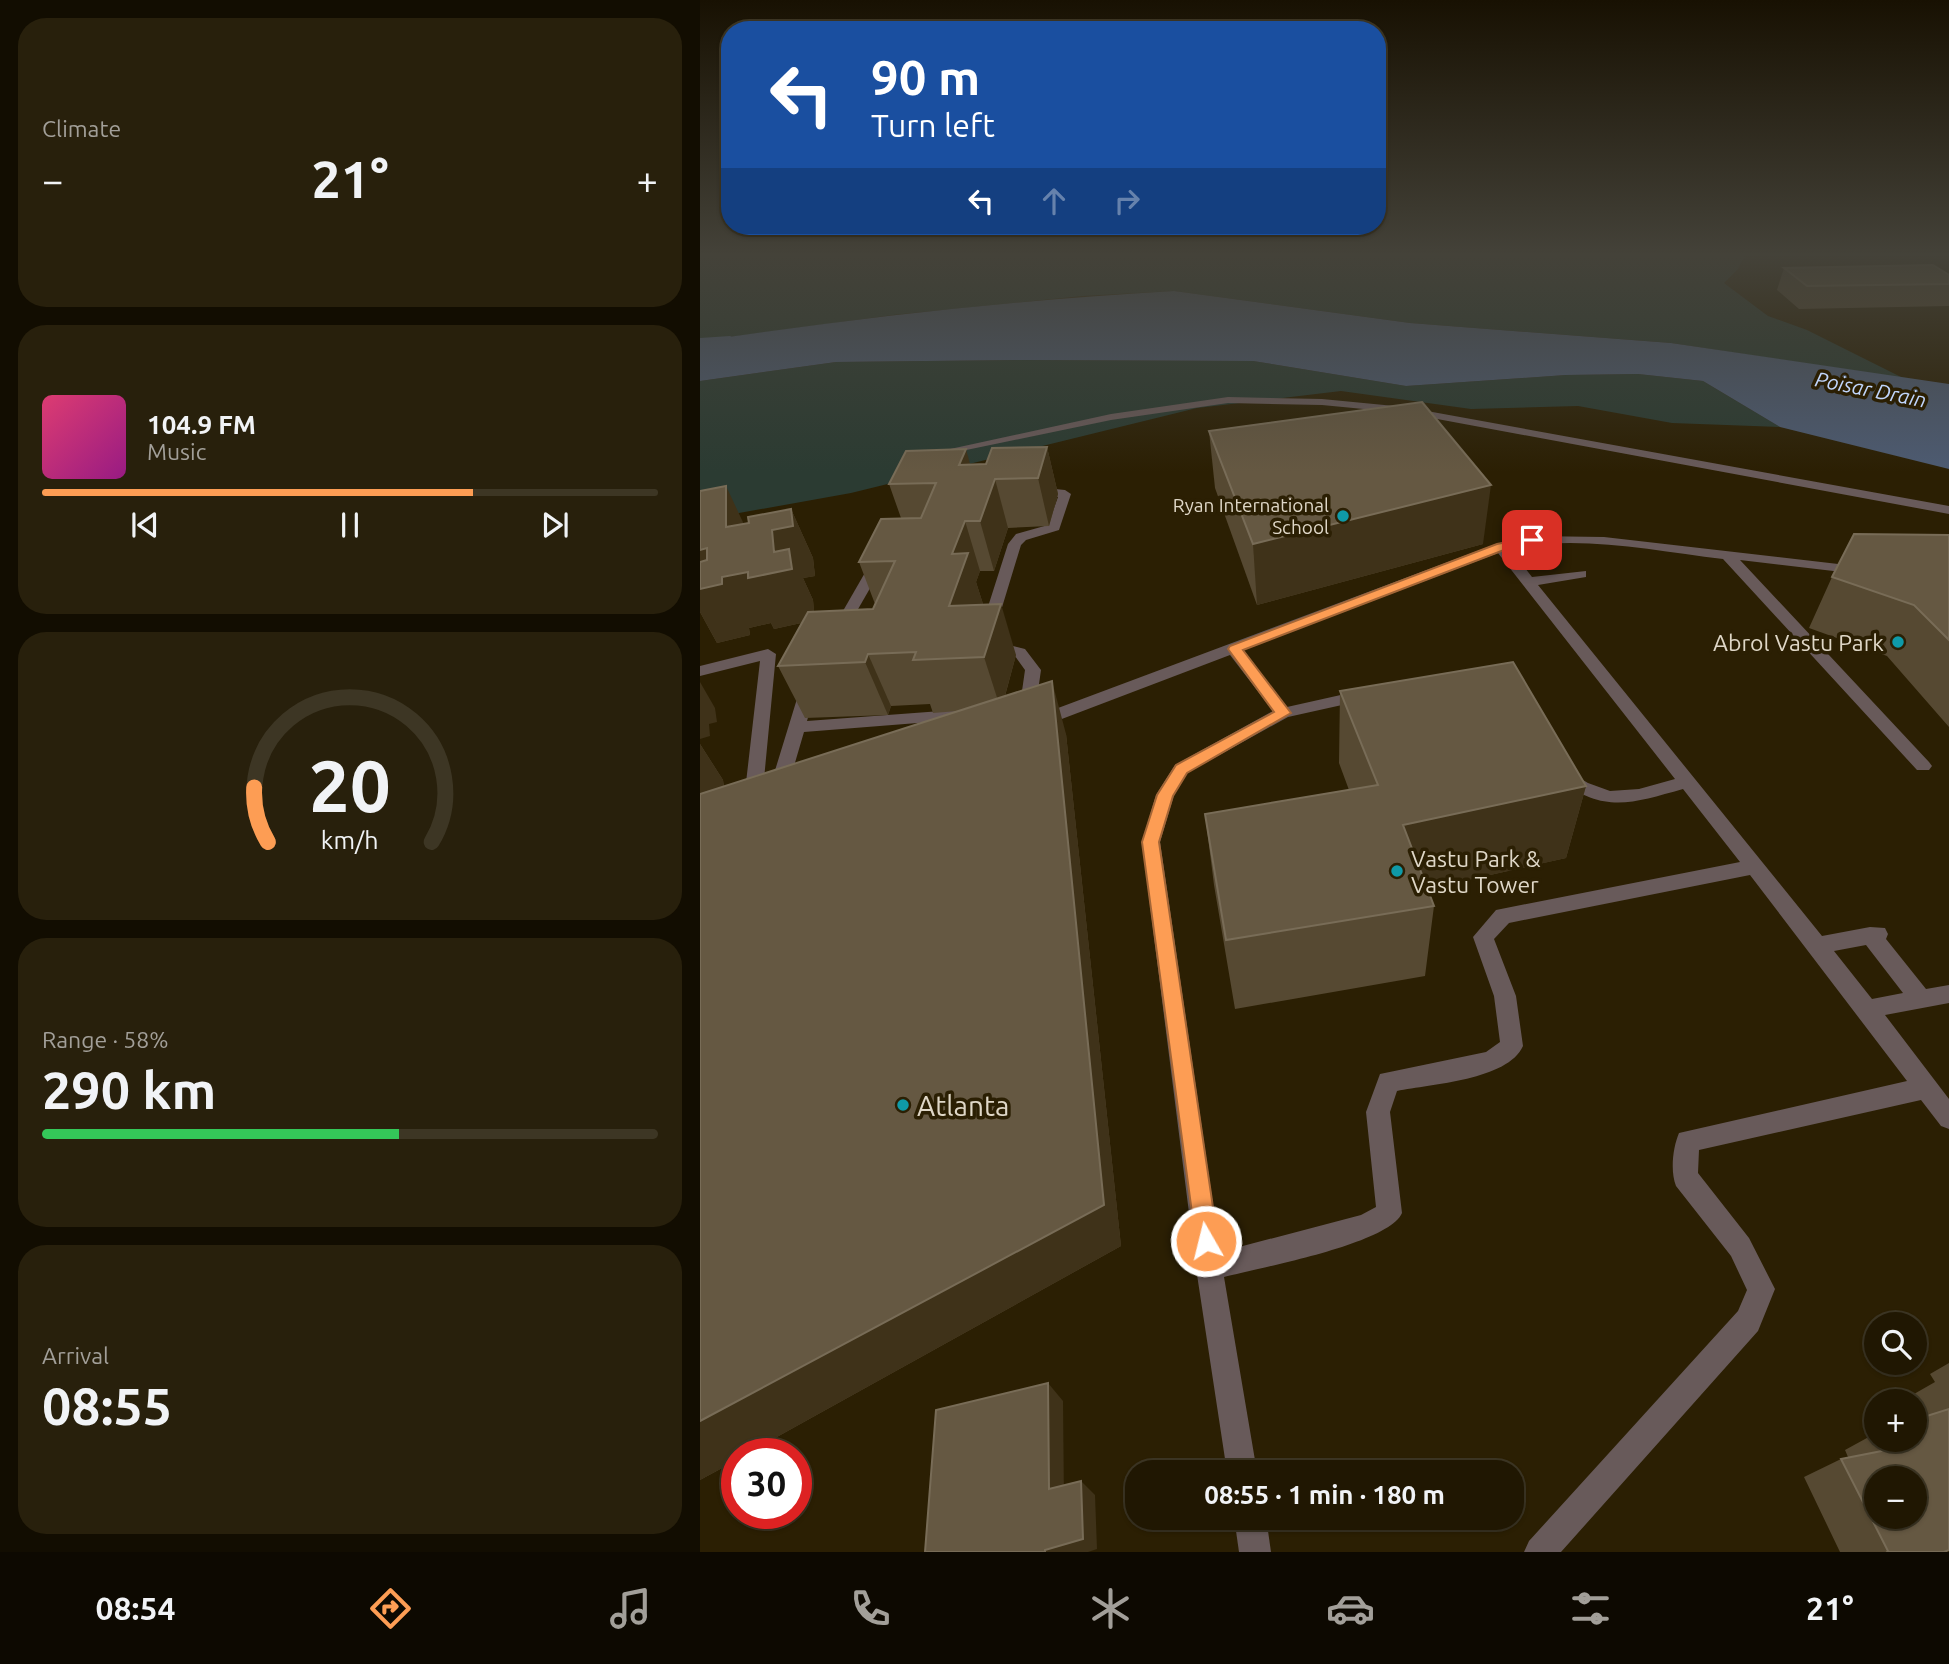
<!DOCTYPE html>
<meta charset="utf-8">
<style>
body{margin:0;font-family:Ubuntu,sans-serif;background:#28200c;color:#f1f3f6;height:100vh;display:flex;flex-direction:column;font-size:26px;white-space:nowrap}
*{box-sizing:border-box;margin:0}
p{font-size:23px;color:#a29f99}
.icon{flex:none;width:38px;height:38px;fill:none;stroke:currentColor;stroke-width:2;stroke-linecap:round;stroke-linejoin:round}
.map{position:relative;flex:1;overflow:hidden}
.sheet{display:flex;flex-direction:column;gap:18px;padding:18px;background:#120d01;width:700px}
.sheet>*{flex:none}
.guide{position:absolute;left:21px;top:21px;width:665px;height:214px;border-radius:28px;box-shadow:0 2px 5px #0004,0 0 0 2px #3d3624;background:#1a4fa0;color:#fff;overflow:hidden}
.tools{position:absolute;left:1164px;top:1312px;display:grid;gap:14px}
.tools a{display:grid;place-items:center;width:63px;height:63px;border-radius:50%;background:#201702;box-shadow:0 2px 5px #0004,0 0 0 2px #3d3624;font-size:35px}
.speed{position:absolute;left:21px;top:1438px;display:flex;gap:14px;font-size:35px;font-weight:700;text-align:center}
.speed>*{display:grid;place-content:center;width:91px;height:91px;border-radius:50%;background:#201702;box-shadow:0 2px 5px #0004,0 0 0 2px #3d3624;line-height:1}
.speed .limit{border:10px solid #d22;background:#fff;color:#111}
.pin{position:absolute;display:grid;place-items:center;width:60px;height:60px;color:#fff;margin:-30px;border-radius:14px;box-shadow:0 4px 10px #0006}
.me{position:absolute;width:77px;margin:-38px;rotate:352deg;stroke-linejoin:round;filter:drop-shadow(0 0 5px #0008)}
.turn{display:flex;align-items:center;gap:24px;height:147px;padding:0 35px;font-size:32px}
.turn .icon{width:91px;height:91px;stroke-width:2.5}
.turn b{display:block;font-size:49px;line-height:60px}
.lanes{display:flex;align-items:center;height:66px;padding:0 35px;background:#0003;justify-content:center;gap:35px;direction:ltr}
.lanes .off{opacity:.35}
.big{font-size:52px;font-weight:600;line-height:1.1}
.sheet .card{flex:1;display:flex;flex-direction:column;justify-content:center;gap:10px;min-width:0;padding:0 24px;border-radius:28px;background:#28200c}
.sheet .dial{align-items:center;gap:0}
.dial svg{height:182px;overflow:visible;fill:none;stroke:#3d3624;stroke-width:7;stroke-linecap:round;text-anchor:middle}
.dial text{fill:#f1f3f6;stroke:none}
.song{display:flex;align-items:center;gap:21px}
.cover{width:84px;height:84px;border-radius:10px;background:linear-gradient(135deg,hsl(340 70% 55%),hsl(310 70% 35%))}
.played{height:7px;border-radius:4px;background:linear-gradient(90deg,#fd9d54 70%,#3d3624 70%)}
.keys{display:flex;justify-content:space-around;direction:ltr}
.heat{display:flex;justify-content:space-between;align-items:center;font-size:38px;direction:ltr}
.charge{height:10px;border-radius:5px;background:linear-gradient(90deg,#34c759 58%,#3d3624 0)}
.trip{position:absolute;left:425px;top:1460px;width:399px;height:70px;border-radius:28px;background:#201702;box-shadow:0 2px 5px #0004,0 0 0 2px #3d3624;font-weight:600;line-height:70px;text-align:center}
.menu{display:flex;height:112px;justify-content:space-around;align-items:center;background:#0d0901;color:#a29f99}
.menu .icon{width:49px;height:49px}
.menu .current{color:#fd9d54}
.menu b{font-size:32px;color:#f1f3f6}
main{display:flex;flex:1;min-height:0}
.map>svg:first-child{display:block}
</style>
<main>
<section class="sheet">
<div class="card"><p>Climate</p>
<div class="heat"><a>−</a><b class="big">21°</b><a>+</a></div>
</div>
<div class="card">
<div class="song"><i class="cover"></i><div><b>104.9 FM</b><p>Music</p></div></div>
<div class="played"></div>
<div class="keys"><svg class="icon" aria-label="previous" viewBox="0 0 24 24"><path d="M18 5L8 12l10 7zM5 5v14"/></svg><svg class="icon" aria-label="pause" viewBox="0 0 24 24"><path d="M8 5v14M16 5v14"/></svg><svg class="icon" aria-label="next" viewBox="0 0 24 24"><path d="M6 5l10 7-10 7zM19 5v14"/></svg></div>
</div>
<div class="card dial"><svg viewBox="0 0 100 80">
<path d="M14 69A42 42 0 1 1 86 69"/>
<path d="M14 69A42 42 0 0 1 8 45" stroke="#fd9d54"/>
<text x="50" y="56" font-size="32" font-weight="700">20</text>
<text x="50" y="72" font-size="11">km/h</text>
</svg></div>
<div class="card"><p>Range · 58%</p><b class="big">290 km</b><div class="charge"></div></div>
<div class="card"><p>Arrival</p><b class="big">08:55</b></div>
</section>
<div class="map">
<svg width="1249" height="1552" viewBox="0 0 1249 1552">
<rect width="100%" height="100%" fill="#2b1f03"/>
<!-- green -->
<g fill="#2b3b32">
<path d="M 0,255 L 1045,255 L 1038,269 L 1024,283 L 1068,316 L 1107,330 L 1203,378 L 971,343 L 710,323 L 474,291 L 382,296 L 193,315 L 0,341 Z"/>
<path d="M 321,360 L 553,361 L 706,386 L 866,375 L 938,374 L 1003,381 L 1080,427 L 972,423 L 878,406 L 771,409 L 641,391 L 497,408 L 151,493 L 0,520 L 0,381 L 136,362 Z"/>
</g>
<!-- water -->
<path fill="#4d5b72" d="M 474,291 L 710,323 L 971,343 L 1249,384 L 1249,469 L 1080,427 L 1003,381 L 938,374 L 866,375 L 706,386 L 553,361 L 321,360 L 136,362 L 0,381 L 0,341 C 157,318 315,300 474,291 Z"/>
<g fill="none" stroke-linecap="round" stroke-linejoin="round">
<!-- stream -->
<path fill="#4d5b72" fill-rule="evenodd" d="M 30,336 L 33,338 L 32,339 L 0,342 L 0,338 Z"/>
<!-- minor -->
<g fill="#685a5a" fill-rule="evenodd">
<path d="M 528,397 L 622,399 L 705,407 L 1249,506 L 1249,514 L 705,413 L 622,405 L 528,403 L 411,420 L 247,454 L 241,451 L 411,414 Z"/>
<path d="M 335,487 L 365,490 L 371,494 L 359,530 L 326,540 L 321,545 L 293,637 L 301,643 L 325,649 L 341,670 L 335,712 L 327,717 L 319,712 L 325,670 L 315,656 L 291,650 L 278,638 L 308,544 L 316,534 L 348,525 L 358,497 L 331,494 L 329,491 Z"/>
<path d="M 832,536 L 904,537 L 1164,567 L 1164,573 L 1159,574 L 1040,560 L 1229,762 L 1232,766 L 1229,770 L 1217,770 L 1023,559 C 954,551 878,534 810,549 L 832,577 L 886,571 L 886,577 L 838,585 L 1122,936 L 1170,927 L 1185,928 L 1188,934 L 1186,939 L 1226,989 L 1249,985 L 1249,1003 L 1185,1015 L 1249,1099 L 1249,1129 L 1241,1126 L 1221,1100 L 999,1150 L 998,1173 L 1049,1238 L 1075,1289 L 1058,1331 L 861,1552 L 824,1552 L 829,1541 L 1038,1311 L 1047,1290 L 1031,1256 L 976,1186 C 970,1171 973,1147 979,1133 L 1207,1081 L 1050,875 L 809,923 L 794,939 L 816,996 L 823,1046 C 808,1080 731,1084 697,1091 L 690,1112 L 702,1213 C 689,1244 559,1268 524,1277 L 557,1472 L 527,1472 L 496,1268 L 442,842 L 456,795 L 475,765 L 573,711 L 530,655 L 346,725 L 340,726 L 332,721 L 334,717 L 796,544 ZM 798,553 L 975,779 L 939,789 L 910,791 L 888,783 L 866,770 L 857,776 L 860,780 C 904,814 933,803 983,789 L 1040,862 L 796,910 L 773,937 L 794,996 L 800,1042 L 786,1052 L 680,1074 L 666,1112 L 676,1207 L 661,1215 L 520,1252 L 460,842 L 474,795 L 487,773 L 588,717 L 669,699 L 671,695 L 663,690 L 587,707 L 543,650 ZM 1166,945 L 1203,993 L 1172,999 L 1134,951 Z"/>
<path d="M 177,560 L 184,564 L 146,630 L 139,634 L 134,633 L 132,630 L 170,564 Z"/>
<path d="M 68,649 L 76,654 L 62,800 L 53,807 L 44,800 L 60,661 L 0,676 L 0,666 Z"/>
<path d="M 108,684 L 116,689 L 107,721 L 268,709 L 276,714 L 268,719 L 104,732 L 87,790 L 78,796 L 69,790 L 100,689 Z"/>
<path d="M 534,1517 L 566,1517 L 571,1552 L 539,1552 Z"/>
</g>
</g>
<!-- wall -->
<g fill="#564932">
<path d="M 1084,268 L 1249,275 L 1249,306 L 1099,309 L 1077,290 Z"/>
<path d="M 509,431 L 783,544 L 557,605 L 515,488 Z"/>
<path d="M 347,447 L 358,494 L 349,526 L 308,528 L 294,571 L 280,571 L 276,582 L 283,604 L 316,655 L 305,696 L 366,734 L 421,1246 L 46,1454 L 37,1454 L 37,1460 L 0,1480 L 0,744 L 23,780 L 24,787 L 258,711 L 233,713 L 230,704 L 191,706 L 188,715 L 105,718 L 78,666 L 101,623 L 74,629 L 71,623 L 49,628 L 50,635 L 17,643 L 0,612 L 0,491 L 44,524 L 91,509 L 113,558 L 115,576 L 103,578 L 113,600 L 114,612 L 173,609 L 175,604 L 159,562 L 201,518 L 189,484 L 270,464 L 286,464 Z"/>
<path d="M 1249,535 L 1249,727 L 1187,656 L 1109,628 L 1132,577 Z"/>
<path d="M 640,691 L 886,786 L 866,858 L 727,889 L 734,906 L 725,976 L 535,1009 L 514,885 L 505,814 L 649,790 L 639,763 Z"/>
<path d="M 1249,1363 L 1249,1550 L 1244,1552 L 1140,1552 L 1104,1477 L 1141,1459 L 1148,1457 L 1145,1450 L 1176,1433 L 1176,1440 L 1214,1440 L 1225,1417 L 1214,1394 L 1235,1382 L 1230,1374 Z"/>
</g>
<!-- shaded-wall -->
<g fill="#3f3219">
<path d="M 347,447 L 358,494 L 349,526 L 338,478 Z"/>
<path d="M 266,449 L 279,497 L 259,465 Z"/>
<path d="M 295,479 L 308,528 L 294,571 L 280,521 Z"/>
<path d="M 791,485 L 783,544 L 557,605 L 553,544 Z"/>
<path d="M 26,486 L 49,535 L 26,527 Z"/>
<path d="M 91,509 L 113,558 L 115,576 L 103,578 L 113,600 L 115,620 L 74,629 L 71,623 L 49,628 L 50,635 L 17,643 L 0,612 L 0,550 L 7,548 L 74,552 L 72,530 Z"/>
<path d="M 265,521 L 280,571 L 276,582 L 283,604 L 249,606 L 252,554 Z"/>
<path d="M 301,604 L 316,655 L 301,710 L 284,657 Z"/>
<path d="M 168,654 L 191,706 L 188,715 L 165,662 Z"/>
<path d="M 352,681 L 366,734 L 421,1246 L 46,1454 L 37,1454 L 37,1460 L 0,1480 L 0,1421 Z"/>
<path d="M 0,682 L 15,708 L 17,722 L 9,724 L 10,736 L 0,739 Z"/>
<path d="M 0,744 L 23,780 L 26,806 L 0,821 Z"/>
<path d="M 886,786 L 866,858 L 696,896 L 703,825 Z"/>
<path d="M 348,1383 L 363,1401 L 364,1502 L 349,1489 Z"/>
<path d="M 381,1481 L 395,1495 L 397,1549 L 388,1552 L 345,1552 L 345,1550 Z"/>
</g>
<!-- building -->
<g fill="#655842" stroke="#786c57" stroke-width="2" fill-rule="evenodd">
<path d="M 1233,265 L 1249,275 L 1249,284 L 1107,286 L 1084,268 Z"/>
<path d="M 722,402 L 791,485 L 553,544 L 509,431 Z"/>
<path d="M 347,447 L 338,478 L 295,479 L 280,521 L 265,521 L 252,554 L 268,553 L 249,606 L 301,604 L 284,657 L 213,660 L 216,652 L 168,654 L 165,662 L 78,666 L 108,612 L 173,609 L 195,561 L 159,562 L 181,519 L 221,518 L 236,483 L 189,484 L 206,451 L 266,449 L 259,465 L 286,464 L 292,448 Z"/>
<path d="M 26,486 L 26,527 L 49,523 L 48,517 L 91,509 L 93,526 L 72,530 L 74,552 L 89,549 L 92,569 L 48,578 L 48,572 L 22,577 L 22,584 L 0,589 L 0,562 L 7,560 L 7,548 L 0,550 L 0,491 Z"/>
<path d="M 1154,534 L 1249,535 L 1249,640 L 1214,605 L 1132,577 Z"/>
<path d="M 813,662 L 886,786 L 703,825 L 734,906 L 526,940 L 505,814 L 678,785 L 640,691 Z"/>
<path d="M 352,681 L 404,1205 L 0,1421 L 0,794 Z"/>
<path d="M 348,1383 L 349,1489 L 381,1481 L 383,1539 L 345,1550 L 345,1552 L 225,1552 L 236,1410 Z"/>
<path d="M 1249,1409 L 1249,1550 L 1244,1552 L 1187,1552 L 1188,1551 L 1141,1459 L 1192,1449 L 1188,1440 L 1214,1440 L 1214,1420 ZM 1176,1479 L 1214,1479 L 1214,1517 L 1176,1517 Z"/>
</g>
<!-- sky -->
<linearGradient id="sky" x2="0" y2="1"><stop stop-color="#181102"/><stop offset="0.54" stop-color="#444239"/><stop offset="1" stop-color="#444239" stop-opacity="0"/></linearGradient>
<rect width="1249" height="472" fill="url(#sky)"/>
<!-- route -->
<path fill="#fd9d54" stroke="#a46637" stroke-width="2" d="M 832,537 L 838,540 L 837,543 L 804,550 L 543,650 L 591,713 L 487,773 L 473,796 L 459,842 L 518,1241 L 514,1250 L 506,1253 L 497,1250 L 442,842 L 457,795 L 476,765 L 574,712 L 528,649 L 530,646 L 797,544 Z"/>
<!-- markers -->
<g fill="#0f9aa8" stroke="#2b1f03" stroke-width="2.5">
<circle cx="643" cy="516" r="7"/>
<circle cx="1198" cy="642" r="7"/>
<circle cx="697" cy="871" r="7"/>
<circle cx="203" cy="1105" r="7"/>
</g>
<g text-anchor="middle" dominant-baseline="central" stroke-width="7" stroke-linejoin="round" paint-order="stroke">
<!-- far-poi labels -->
<g font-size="19" fill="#dfd7c7" stroke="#2b1f03" text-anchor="end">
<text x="629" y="505">Ryan International<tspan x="629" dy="22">School</tspan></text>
</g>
<!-- far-water labels -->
<g font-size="21" font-style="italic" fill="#c0d5fb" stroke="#2b1f03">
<text transform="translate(1171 389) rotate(11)">Poisar Drain</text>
</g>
<!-- poi labels -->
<g font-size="23" fill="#dfd7c7" stroke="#2b1f03" text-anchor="end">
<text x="1184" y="642">Abrol Vastu Park</text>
<text x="711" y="858" text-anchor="start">Vastu Park &amp;<tspan x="711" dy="26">Vastu Tower</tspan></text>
</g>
<!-- near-poi labels -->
<g font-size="28" fill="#dfd7c7" stroke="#2b1f03" text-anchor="start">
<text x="217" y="1105">Atlanta</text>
</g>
</g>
</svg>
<div class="tools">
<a><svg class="icon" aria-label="search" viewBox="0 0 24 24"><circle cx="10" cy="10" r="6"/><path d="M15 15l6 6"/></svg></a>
<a>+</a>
<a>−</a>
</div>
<div class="speed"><div class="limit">30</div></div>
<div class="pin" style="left:832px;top:540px;background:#d93025"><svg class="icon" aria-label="arrive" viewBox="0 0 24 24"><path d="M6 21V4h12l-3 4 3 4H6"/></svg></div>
<svg class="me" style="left:506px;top:1241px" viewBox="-20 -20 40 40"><circle r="17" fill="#fd9d54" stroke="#fff" stroke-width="3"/><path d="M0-11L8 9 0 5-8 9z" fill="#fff"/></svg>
<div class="trip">08:55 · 1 min · 180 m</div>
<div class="guide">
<div class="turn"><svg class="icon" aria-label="left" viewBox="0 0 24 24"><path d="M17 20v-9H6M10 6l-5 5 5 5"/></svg><div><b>90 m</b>Turn left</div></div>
<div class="lanes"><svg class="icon" aria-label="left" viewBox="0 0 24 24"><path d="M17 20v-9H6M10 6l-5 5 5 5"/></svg><svg class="icon off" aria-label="ahead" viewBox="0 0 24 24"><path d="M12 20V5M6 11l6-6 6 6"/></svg><svg class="icon off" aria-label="right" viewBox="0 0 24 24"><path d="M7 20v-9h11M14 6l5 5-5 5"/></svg></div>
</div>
</div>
</main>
<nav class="menu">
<b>08:54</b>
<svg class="icon current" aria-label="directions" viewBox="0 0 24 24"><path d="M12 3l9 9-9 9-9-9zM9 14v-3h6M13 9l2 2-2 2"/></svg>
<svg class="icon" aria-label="music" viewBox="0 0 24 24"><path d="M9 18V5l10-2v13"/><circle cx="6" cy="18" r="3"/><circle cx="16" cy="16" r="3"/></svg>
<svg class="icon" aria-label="phone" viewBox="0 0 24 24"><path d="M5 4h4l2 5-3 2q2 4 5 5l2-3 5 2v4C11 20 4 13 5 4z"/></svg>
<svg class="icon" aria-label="climate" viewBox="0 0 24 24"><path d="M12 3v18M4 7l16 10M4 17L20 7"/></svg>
<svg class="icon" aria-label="car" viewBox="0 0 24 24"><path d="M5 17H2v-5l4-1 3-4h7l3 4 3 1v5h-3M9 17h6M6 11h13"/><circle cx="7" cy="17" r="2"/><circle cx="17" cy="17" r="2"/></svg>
<svg class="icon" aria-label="filters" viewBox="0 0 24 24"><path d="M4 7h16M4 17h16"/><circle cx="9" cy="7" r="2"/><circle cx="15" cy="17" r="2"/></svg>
<b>21°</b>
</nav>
